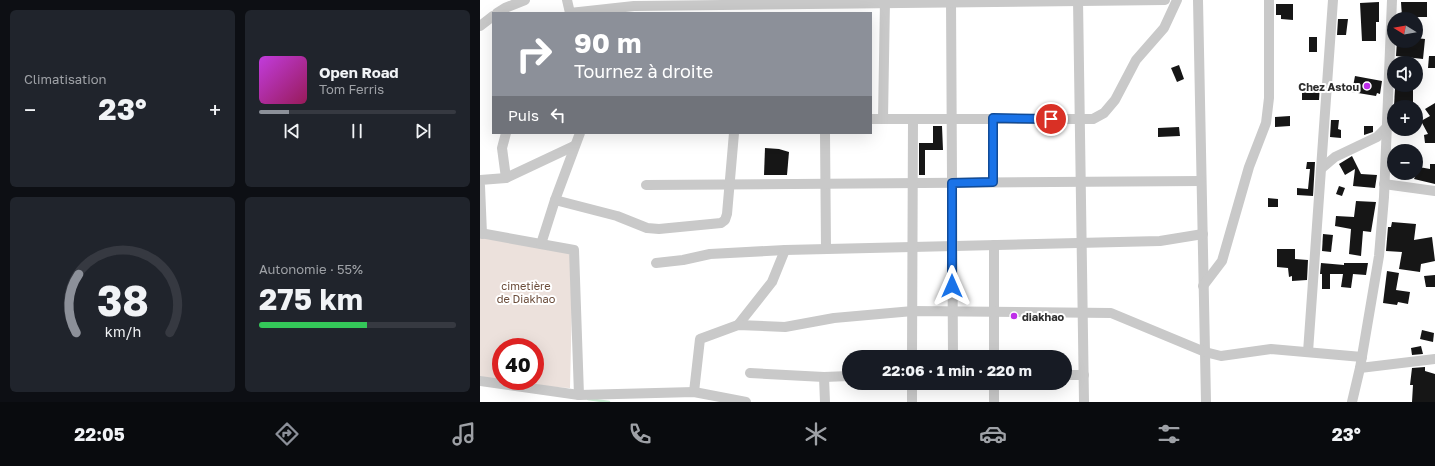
<!DOCTYPE html>
<html lang="fr">
<meta charset="utf-8">
<style>
body{margin:0;font-family:"Golos Text",sans-serif;background:#20242c;color:#f1f3f6;height:100vh;display:flex;flex-direction:column;font-size:15px;white-space:nowrap}
*{box-sizing:border-box;margin:0}
p{font-size:13px;color:#9ea1a6}
.icon{flex:none;width:22px;height:22px;fill:none;stroke:currentColor;stroke-width:2;stroke-linecap:round;stroke-linejoin:round}
.map{position:relative;flex:1;overflow:hidden}
.panel{display:flex;flex-direction:column;gap:10px;padding:10px;background:#0d0f14;width:480px}
.panel>*{flex:none}
.top-card{position:absolute;left:12px;top:12px;width:380px;height:122px;border-radius:0px;box-shadow:0 4px 16px #0002;background:#8c9099;color:#fff;overflow:hidden}
.needle{width:26px;rotate:281deg}
.tools{position:absolute;left:907px;top:12px;display:grid;gap:8px}
.tools a{display:grid;place-items:center;width:36px;height:36px;border-radius:50%;background:#171b24;box-shadow:0 4px 16px #0002;font-size:20px}
.speed{position:absolute;left:12px;top:338px;display:flex;gap:8px;font-size:20px;font-weight:700;text-align:center}
.speed>*{display:grid;place-content:center;width:52px;height:52px;border-radius:50%;background:#171b24;box-shadow:0 4px 16px #0002;line-height:1}
.speed .limit{border:6px solid #d22;background:#fff;color:#111}
.pin{position:absolute;display:grid;place-items:center;width:34px;height:34px;color:#fff;margin:-17px;border:2px solid #fff;border-radius:50%;box-shadow:0 1px 4px #0007}
.me{position:absolute;width:44px;margin:-22px;rotate:0deg;stroke-linejoin:round;filter:drop-shadow(0 0 3px #0008)}
.turn{display:flex;align-items:center;gap:14px;height:84px;padding:0 16px;font-size:18px}
.turn .icon{width:52px;height:52px;stroke-width:2.5}
.turn b{display:block;font-size:28px;line-height:34px}
.then{display:flex;align-items:center;height:38px;padding:0 16px;background:#0003;gap:8px;font-size:15px}
.big{font-size:30px;font-weight:700;line-height:1.1}
.panel .tile{flex:1;display:flex;flex-direction:column;justify-content:center;gap:6px;min-width:0;padding:0 14px;border-radius:6px;background:#20242c}
.panel .dial{align-items:center;gap:0}
.dial svg{height:104px;overflow:visible;fill:none;stroke:#363941;stroke-width:7;stroke-linecap:round;text-anchor:middle}
.dial text{fill:#f1f3f6;stroke:none}
.song{display:flex;align-items:center;gap:12px}
.cover{width:48px;height:48px;border-radius:6px;background:linear-gradient(135deg,hsl(290 70% 55%),hsl(330 70% 35%))}
.played{height:4px;border-radius:2px;background:linear-gradient(90deg,#8c9099 15%,#363941 15%)}
.keys{display:flex;justify-content:space-around;direction:ltr}
.heat{display:flex;justify-content:space-between;align-items:center;font-size:22px;direction:ltr}
.charge{height:6px;border-radius:3px;background:linear-gradient(90deg,#34c759 55%,#363941 0)}
.panel .tiles{flex:1;display:grid;gap:10px;grid-template-columns:repeat(2,1fr)}
.trip{position:absolute;left:362px;top:350px;width:230px;height:40px;border-radius:20px;background:#171b24;box-shadow:0 4px 16px #0002;font-weight:700;line-height:40px;text-align:center}
.tabs{display:flex;height:64px;justify-content:space-around;align-items:center;background:#090b0e;color:#9ea1a6}
.tabs .icon{width:28px;height:28px}
.tabs .on{color:#8c9099}
.tabs b{font-size:18px;color:#f1f3f6}
main{display:flex;flex:1;min-height:0}
.map>svg:first-child{display:block}
</style>
<main>
<section class="panel">
<div class="tiles">
<div class="tile"><p>Climatisation</p>
<div class="heat"><a>−</a><b class="big">23°</b><a>+</a></div>
</div>
<div class="tile">
<div class="song"><i class="cover"></i><div><b>Open Road</b><p>Tom Ferris</p></div></div>
<div class="played"></div>
<div class="keys"><svg class="icon" aria-label="previous" viewBox="0 0 24 24"><path d="M18 5L8 12l10 7zM5 5v14"/></svg><svg class="icon" aria-label="pause" viewBox="0 0 24 24"><path d="M8 5v14M16 5v14"/></svg><svg class="icon" aria-label="next" viewBox="0 0 24 24"><path d="M6 5l10 7-10 7zM19 5v14"/></svg></div>
</div>
<div class="tile dial"><svg viewBox="0 0 100 80">
<path d="M14 69A42 42 0 1 1 86 69"/>
<path d="M14 69A42 42 0 0 1 16 24" stroke="#8c9099"/>
<text x="50" y="56" font-size="32" font-weight="700">38</text>
<text x="50" y="72" font-size="11">km/h</text>
</svg></div>
<div class="tile"><p>Autonomie · 55%</p><b class="big">275 km</b><div class="charge"></div></div>
</div>
</section>
<div class="map">
<svg width="955" height="402" viewBox="0 0 955 402">
<rect width="100%" height="100%" fill="#fff"/>
<!-- green -->
<path fill="#ece1dc" fill-rule="evenodd" d="M 0,236 L 90,252 L 93,257 L 90,388 C 60,386 28,386 0,376 ZM 21,347 L 55,347 L 55,381 L 21,381 Z"/>
<g fill="none" stroke-linecap="round" stroke-linejoin="round">
<!-- stream -->
<path stroke="#c8ecd1" stroke-width="2.5" d="M 108,399 L 129,402"/>
</g>
<!-- building -->
<g fill="#161616">
<path d="M 899,2 L 899,22 L 896,22 L 896,41 L 882,41 L 880,3 Z"/>
<path d="M 921,2 L 947,2 L 947,17 L 922,17 Z"/>
<path d="M 796,4 L 813,4 L 813,20 L 801,19 L 801,15 L 796,15 Z"/>
<path d="M 858,19 L 868,19 L 866,35 L 857,35 Z"/>
<rect x="829" y="37" width="8" height="15"/>
<path d="M 936,38 L 945,39 L 943,59 L 916,56 L 917,41 L 936,41 Z"/>
<path d="M 949,56 L 955,56 L 955,68 L 948,68 Z"/>
<path d="M 699,65 L 704,79 L 697,82 L 691,68 Z"/>
<path d="M 875,76 L 902,81 L 900,94 L 897,93 L 896,96 L 872,92 Z"/>
<path d="M 822,85 L 840,85 L 839,100 L 822,100 Z"/>
<path d="M 915,89 L 933,89 L 933,105 L 914,106 Z"/>
<path d="M 955,103 L 955,143 L 945,143 L 944,135 L 948,134 L 941,121 L 950,116 L 945,109 Z"/>
<path d="M 810,116 L 810,126 L 795,127 L 795,117 Z"/>
<path d="M 851,120 L 859,120 L 858,129 L 861,130 L 861,138 L 850,137 Z"/>
<path d="M 453,126 L 462,126 L 463,150 L 445,150 L 445,175 L 439,175 L 439,143 L 453,143 Z"/>
<path d="M 884,126 L 893,126 L 893,132 L 884,135 Z"/>
<path d="M 699,127 L 700,136 L 678,137 L 678,128 Z"/>
<path d="M 285,148 L 299,149 L 309,152 L 307,175 L 284,175 Z"/>
<path d="M 872,156 L 881,174 L 897,175 L 895,188 L 873,186 L 875,169 L 865,175 L 859,164 Z"/>
<path d="M 827,162 L 835,162 L 833,196 L 817,195 L 817,188 L 828,189 L 830,169 L 826,169 Z"/>
<path d="M 950,164 L 955,164 L 955,184 L 934,179 L 939,167 L 950,169 Z"/>
<path d="M 859,186 L 865,188 L 862,196 L 856,194 Z"/>
<path d="M 788,198 L 798,199 L 798,207 L 788,207 Z"/>
<path d="M 876,201 L 896,202 L 891,232 L 883,231 L 881,256 L 869,254 L 871,229 L 855,226 L 856,216 L 874,217 Z"/>
<path d="M 912,222 L 936,224 L 934,240 L 952,237 L 955,261 L 941,264 L 940,272 L 919,269 L 922,252 L 906,251 L 908,227 L 911,227 Z"/>
<path d="M 843,234 L 853,235 L 851,252 L 842,251 Z"/>
<path d="M 797,249 L 815,249 L 815,259 L 828,260 L 827,280 L 812,281 L 812,276 L 809,277 L 808,268 L 797,267 Z"/>
<path d="M 841,263 L 864,265 L 864,263 L 888,263 L 886,275 L 873,274 L 871,288 L 861,287 L 863,274 L 850,274 L 850,289 L 842,289 L 842,274 L 840,274 Z"/>
<path d="M 907,271 L 919,273 L 916,290 L 930,292 L 928,304 L 918,302 L 917,305 L 903,303 Z"/>
<path d="M 955,275 L 955,287 L 946,287 L 944,276 Z"/>
<path d="M 942,330 L 954,333 L 953,342 L 940,339 Z"/>
<path d="M 941,346 L 943,354 L 932,355 L 931,348 Z"/>
<path d="M 945,367 L 945,371 L 955,374 L 955,402 L 932,402 L 933,385 L 930,385 L 932,368 Z"/>
</g>
<g fill="none" stroke-linecap="round" stroke-linejoin="round">
<!-- minor -->
<g stroke="#c9c9c9" stroke-width="10">
<path d="M 87,0 L 90,13"/>
<path d="M 471,0 L 473,357"/>
<path d="M 598,0 L 604,402"/>
<path d="M 718,0 L 726,402"/>
<path d="M 17,13 L 25,8 L 45,0"/>
<path d="M 90,13 L 154,6 L 685,0"/>
<path d="M 0,26 L 13,16"/>
<path d="M 391,119 L 613,119 L 624,113 L 635,100 L 656,60 L 684,28 L 697,0"/>
<path d="M 403,119 L 405,0"/>
<path d="M 513,119 L 513,182"/>
<path d="M 345,133 L 346,249"/>
<path d="M 842,168 L 855,157 L 897,137 L 906,128"/>
<path d="M 26,178 L 22,148 L 26,133"/>
<path d="M 0,180 L 26,178 L 94,146"/>
<path d="M 904,184 L 955,191"/>
<path d="M 166,185 L 721,181"/>
<path d="M 0,186 L 2,234"/>
<path d="M 75,200 L 137,216 L 167,228 L 179,229 L 241,223 L 245,220 L 247,214 L 254,133"/>
<path d="M 0,233 L 94,250 L 99,395"/>
<path d="M 61,244 L 75,200 L 100,133"/>
<path d="M 514,245 L 514,357"/>
<path d="M 176,263 L 203,260 L 230,254 L 305,250 L 680,241 L 723,234"/>
<path d="M 723,286 L 742,261 L 769,167 L 786,123 L 789,98 L 789,0"/>
<path d="M 258,325 L 292,282 L 305,250"/>
<path d="M 828,352 L 853,0"/>
<path d="M 432,357 L 433,119"/>
<path d="M 880,368 L 955,359"/>
<path d="M 270,373 L 344,377 L 369,376"/>
<path d="M 585,375 L 604,375"/>
<path d="M 344,377 L 345,402"/>
<path d="M 0,381 L 99,395 L 214,392 L 266,402"/>
<path d="M 514,383 L 514,402"/>
<path d="M 214,392 L 220,339 L 258,325 L 305,327 L 354,318 L 433,311 L 631,313 L 725,352 L 741,356 L 791,349 L 882,357"/>
<path d="M 432,402 L 432,383"/>
<path d="M 872,402 L 880,368 L 899,256 L 904,197 L 912,0"/>
</g>
</g>
<g fill="none" stroke-linecap="round" stroke-linejoin="round">
<!-- route casing -->
<g stroke="#114b97" stroke-width="10">
<path id="route" d="M 472,286 L 472,183 L 513,182 L 513,118 L 571,119"/>
</g>
<!-- route -->
<use href="#route" stroke="#1a73e8" stroke-width="7"/>
</g>
<!-- markers -->
<g fill="#bf2ee9" stroke="#fff" stroke-width="1.5">
<circle cx="887" cy="86" r="4"/>
<circle cx="534" cy="316" r="4"/>
</g>
<g text-anchor="middle" dominant-baseline="central" stroke-width="4" stroke-linejoin="round" paint-order="stroke">
<!-- poi labels -->
<g font-size="11" font-weight="bold" fill="#2f2f2f" stroke="#fff" text-anchor="end">
<text x="879" y="86">Chez Astou</text>
<text x="542" y="316" text-anchor="start">diakhao</text>
</g>
<!-- park labels -->
<g font-size="11" fill="#6b4d3b" stroke="#fff">
<text x="46" y="285">cimetière<tspan x="46" dy="13">de Diakhao</tspan></text>
</g>
</g>
</svg>
<div class="tools">
<a><svg class="needle" viewBox="-14 -14 28 28"><path d="M0-13l5 13h-10z" fill="#e53935"/><path d="M0 13l5-13h-10z" fill="#9ea1a6"/></svg></a>
<a><svg class="icon" aria-label="sound" viewBox="0 0 24 24"><path d="M4 9h4l5-4v14l-5-4H4zM17 9q2 3 0 6"/></svg></a>
<a>+</a>
<a>−</a>
</div>
<div class="speed"><div class="limit">40</div></div>
<div class="pin" style="left:571px;top:119px;background:#d93025"><svg class="icon" aria-label="arrive" viewBox="0 0 24 24"><path d="M6 21V4h12l-3 4 3 4H6"/></svg></div>
<svg class="me" style="left:472px;top:286px" viewBox="-20 -20 40 40"><path d="M0-17L14 15 0 8-14 15z" fill="#1a73e8" stroke="#fff" stroke-width="4"/></svg>
<div class="trip">22:06 · 1 min · 220 m</div>
<div class="top-card">
<div class="turn"><svg class="icon" aria-label="right" viewBox="0 0 24 24"><path d="M7 20v-9h11M14 6l5 5-5 5"/></svg><div><b>90 m</b>Tournez à droite</div></div>
<div class="then">Puis<svg class="icon" aria-label="left" viewBox="0 0 24 24"><path d="M17 20v-9H6M10 6l-5 5 5 5"/></svg></div>
</div>
</div>
</main>
<nav class="tabs">
<b>22:05</b>
<svg class="icon on" aria-label="directions" viewBox="0 0 24 24"><path d="M12 3l9 9-9 9-9-9zM9 14v-3h6M13 9l2 2-2 2"/></svg>
<svg class="icon" aria-label="music" viewBox="0 0 24 24"><path d="M9 18V5l10-2v13"/><circle cx="6" cy="18" r="3"/><circle cx="16" cy="16" r="3"/></svg>
<svg class="icon" aria-label="phone" viewBox="0 0 24 24"><path d="M5 4h4l2 5-3 2q2 4 5 5l2-3 5 2v4C11 20 4 13 5 4z"/></svg>
<svg class="icon" aria-label="climate" viewBox="0 0 24 24"><path d="M12 3v18M4 7l16 10M4 17L20 7"/></svg>
<svg class="icon" aria-label="car" viewBox="0 0 24 24"><path d="M5 17H2v-5l4-1 3-4h7l3 4 3 1v5h-3M9 17h6M6 11h13"/><circle cx="7" cy="17" r="2"/><circle cx="17" cy="17" r="2"/></svg>
<svg class="icon" aria-label="filters" viewBox="0 0 24 24"><path d="M4 7h16M4 17h16"/><circle cx="9" cy="7" r="2"/><circle cx="15" cy="17" r="2"/></svg>
<b>23°</b>
</nav>
